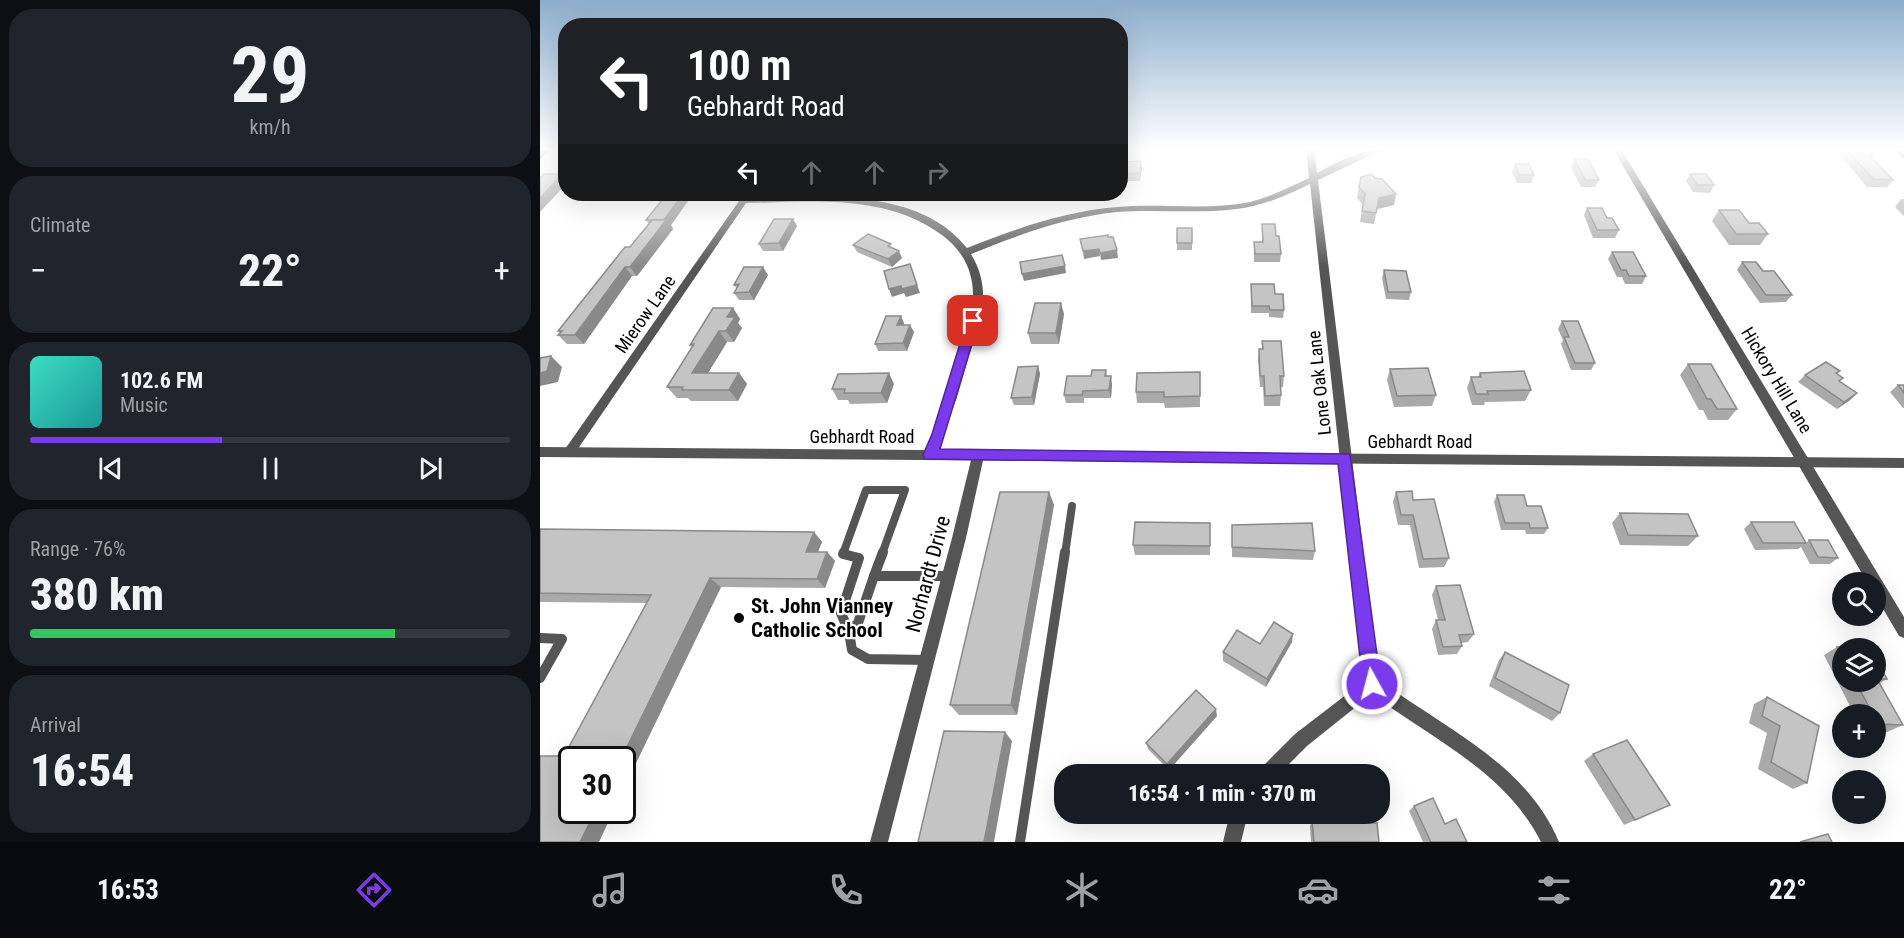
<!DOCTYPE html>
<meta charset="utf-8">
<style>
body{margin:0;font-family:"Roboto Condensed",sans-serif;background:#20242c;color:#f1f3f6;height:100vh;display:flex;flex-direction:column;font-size:22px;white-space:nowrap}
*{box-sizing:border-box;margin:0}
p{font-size:20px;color:#9ea1a6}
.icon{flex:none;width:33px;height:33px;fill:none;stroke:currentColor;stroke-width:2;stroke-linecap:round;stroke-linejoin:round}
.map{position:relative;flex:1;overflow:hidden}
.panel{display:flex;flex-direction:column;gap:9px;padding:9px;background:#0d0f14;width:540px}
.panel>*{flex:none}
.hud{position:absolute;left:18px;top:18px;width:570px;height:183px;border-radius:24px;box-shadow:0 6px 24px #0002;background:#202124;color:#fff;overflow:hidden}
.tools{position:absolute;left:1292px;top:572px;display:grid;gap:12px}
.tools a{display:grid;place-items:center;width:54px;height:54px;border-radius:50%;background:#171b24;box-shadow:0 6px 24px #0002;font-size:30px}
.speed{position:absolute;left:18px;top:746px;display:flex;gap:12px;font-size:30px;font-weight:700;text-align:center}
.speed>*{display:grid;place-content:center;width:78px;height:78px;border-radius:50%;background:#171b24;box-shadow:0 6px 24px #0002;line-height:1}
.speed .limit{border:3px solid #111;border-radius:9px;background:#fff;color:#111}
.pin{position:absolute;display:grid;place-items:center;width:51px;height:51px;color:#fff;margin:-26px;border-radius:12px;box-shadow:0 3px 9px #0006}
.me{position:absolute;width:66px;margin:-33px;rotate:353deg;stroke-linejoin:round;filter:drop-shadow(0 0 4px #0008)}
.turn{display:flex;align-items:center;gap:21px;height:126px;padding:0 30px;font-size:27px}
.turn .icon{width:78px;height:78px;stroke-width:2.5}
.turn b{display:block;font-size:42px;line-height:51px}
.lanes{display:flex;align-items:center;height:57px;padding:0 30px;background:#0003;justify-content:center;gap:30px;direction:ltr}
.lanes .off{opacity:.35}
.big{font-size:45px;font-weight:800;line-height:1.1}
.panel .card{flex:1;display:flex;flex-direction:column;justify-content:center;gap:9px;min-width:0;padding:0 21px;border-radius:24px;background:#20242c}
.panel .dial{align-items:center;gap:0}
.dial b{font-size:78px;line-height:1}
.song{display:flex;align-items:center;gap:18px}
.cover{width:72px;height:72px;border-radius:9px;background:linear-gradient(135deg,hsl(170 70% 55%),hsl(180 70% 35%))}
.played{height:6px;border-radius:3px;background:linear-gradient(90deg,#7c3aed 40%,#363941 40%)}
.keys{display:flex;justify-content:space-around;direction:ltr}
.heat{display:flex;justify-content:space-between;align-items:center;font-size:33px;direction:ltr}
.charge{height:9px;border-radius:4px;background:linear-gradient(90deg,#34c759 76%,#363941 0)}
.trip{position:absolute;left:514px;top:764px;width:336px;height:60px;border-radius:24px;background:#171b24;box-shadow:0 6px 24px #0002;font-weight:800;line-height:60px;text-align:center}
.menu{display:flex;height:96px;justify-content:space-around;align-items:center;background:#090b0e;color:#9ea1a6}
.menu .icon{width:42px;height:42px}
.menu .active{color:#7c3aed}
.menu b{font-size:27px;color:#f1f3f6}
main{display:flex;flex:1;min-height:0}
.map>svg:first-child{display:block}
</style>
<main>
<section class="panel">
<div class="card dial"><b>29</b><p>km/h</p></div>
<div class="card"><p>Climate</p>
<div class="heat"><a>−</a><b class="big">22°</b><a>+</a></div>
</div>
<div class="card">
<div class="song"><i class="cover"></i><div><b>102.6 FM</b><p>Music</p></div></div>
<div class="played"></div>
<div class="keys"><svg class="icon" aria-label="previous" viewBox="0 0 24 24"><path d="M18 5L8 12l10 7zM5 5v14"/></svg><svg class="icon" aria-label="pause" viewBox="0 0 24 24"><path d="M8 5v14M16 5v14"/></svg><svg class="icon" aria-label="next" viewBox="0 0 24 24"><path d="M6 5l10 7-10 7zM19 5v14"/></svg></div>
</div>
<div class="card"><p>Range · 76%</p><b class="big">380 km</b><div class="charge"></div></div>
<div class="card"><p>Arrival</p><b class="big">16:54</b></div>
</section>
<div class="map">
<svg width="1364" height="842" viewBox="0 0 1364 842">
<rect width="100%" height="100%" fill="#fff"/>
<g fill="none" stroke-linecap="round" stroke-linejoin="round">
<!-- service-far1 -->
<g stroke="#555" stroke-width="8">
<path d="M 303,554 L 326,490 L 365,490 L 342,554"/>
<path d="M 525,554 L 532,506"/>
</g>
<!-- service -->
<g stroke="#555" stroke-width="10">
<path d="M 304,552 L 303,554 L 319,558 L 301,613 L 309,632 L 312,650 L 328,659 L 387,660"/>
<path d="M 343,552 L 334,576 L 409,576"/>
<path d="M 309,632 L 318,623 L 334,576"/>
<path d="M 0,638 L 22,639 L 0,678"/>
<path d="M 480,842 L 525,552"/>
</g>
<!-- minor -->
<g fill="#555" fill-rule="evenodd">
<path d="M 766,149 L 774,149 L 777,173 C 798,162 820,149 844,149 L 778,180 L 839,680 C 904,728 986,763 1019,842 L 1001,842 C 966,772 892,739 832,694 L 767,746 L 739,774 L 719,774 L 721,768 L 755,734 L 824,681 L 770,184 C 746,196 722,206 696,209 C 656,214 616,209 577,212 C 526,217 478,235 431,254 C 442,272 445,290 442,311 L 417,397 L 396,455 L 394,459 L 386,459 L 384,455 C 399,418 411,381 422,343 C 426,329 432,314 433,299 C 434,269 421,247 396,231 C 341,194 270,202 206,203 L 33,456 L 25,456 L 23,452 L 204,194 L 210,194 L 210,197 C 279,196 379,187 427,248 C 475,229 525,211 577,207 C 621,203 666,211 710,202 C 730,197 750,187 769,178 Z"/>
<path d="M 1073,149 L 1081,149 L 1364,617 L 1364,638 L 1359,636 L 1335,595 L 1335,582 L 1327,582 Z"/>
<path d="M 1353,149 L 1362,149 L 1364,151 L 1364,159 Z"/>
<path d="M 438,451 L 442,452 L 444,456 L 426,538 L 348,842 L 330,842 L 412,538 L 432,456 L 434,452 Z"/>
<path d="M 690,813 L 708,813 L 701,842 L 683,842 Z"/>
</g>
<!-- tertiary -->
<path fill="#555" fill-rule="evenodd" d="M 0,447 L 1364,458 L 1364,468 L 0,457 Z"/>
<!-- secondary -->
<path fill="#222" fill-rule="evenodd" d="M 2,149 L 11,149 L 0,159 L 0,151 Z"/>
</g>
<!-- wall -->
<g fill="#a9a9a9">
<path d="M 1295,149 L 1328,149 L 1334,155 L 1331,158 L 1353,180 L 1347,187 L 1327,187 Z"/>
<path d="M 1034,159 L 1059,180 L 1055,187 L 1041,187 L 1031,167 Z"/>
<path d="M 580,162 L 602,168 L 600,181 L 580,181 Z"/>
<path d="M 975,164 L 994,175 L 991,183 L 977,183 L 972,172 Z"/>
<path d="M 1150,174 L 1174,185 L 1170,193 L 1153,192 L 1146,181 Z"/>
<path d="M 821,177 L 835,178 L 856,194 L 854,205 L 837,209 L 834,224 L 820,222 L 823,205 L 817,198 Z"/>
<path d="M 127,194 L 153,194 L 131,225 L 133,229 L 97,276 L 92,276 L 44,344 L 27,344 L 18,335 L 20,333 L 18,331 L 90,247 L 109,224 L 106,220 Z"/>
<path d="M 1361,199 L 1364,199 L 1364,216 L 1355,207 Z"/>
<path d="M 1047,208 L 1067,218 L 1079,230 L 1075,238 L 1053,238 L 1044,215 Z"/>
<path d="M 1179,210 L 1209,223 L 1228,234 L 1220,245 L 1189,245 L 1172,221 Z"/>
<path d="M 253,219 L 257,226 L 243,251 L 223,251 L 219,244 Z"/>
<path d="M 722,224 L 736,236 L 741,254 L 740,262 L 714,262 L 714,242 L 723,242 Z"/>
<path d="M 652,228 L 652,250 L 637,250 L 637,243 Z"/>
<path d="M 313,245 L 353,248 L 362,258 L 352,267 L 317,252 Z"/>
<path d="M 1072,252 L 1106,276 L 1102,284 L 1085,284 L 1082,277 L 1077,277 L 1068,259 Z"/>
<path d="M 1202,262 L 1252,295 L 1246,302 L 1220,303 L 1197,270 Z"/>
<path d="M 844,270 L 871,292 L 869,300 L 846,299 L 842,278 Z"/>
<path d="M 228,275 L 214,300 L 199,300 L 194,293 L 197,289 L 194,285 Z"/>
<path d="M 711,284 L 735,294 L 744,310 L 743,318 L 729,317 L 729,313 L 711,313 Z"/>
<path d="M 193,308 L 200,319 L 198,323 L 202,328 L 194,342 L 187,342 L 168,373 L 199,373 L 207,384 L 198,401 L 151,401 L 148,398 L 137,398 L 127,387 L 152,347 L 150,345 Z"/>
<path d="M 524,314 L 519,344 L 491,344 L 488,333 Z"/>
<path d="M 1022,321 L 1055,363 L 1051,370 L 1031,370 L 1021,344 L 1023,340 L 1018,329 Z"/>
<path d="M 364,323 L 364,325 L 374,332 L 367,351 L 338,351 L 335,344 Z"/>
<path d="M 722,341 L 744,376 L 743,387 L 741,387 L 741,395 L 740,406 L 724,406 L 723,387 L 720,387 L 718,360 L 719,349 L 722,349 Z"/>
<path d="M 1148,364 L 1197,409 L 1188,420 L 1168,420 L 1163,410 L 1159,410 L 1140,375 Z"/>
<path d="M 498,366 L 500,374 L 494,405 L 474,405 L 471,398 Z"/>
<path d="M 850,369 L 896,395 L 892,406 L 854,407 L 847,380 Z"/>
<path d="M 566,370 L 567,376 L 572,384 L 571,398 L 544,398 L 544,403 L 526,403 L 524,395 L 551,376 Z"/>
<path d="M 1300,371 L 1297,374 L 1300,381 L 1317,393 L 1310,400 L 1297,409 L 1258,382 L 1265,375 Z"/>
<path d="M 660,372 L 660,407 L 625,408 L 624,403 L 597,403 L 596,392 Z"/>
<path d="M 940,373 L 991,390 L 985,401 L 945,402 L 944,405 L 932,405 L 927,388 L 931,377 L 938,377 Z"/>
<path d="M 354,384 L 347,403 L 310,404 L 308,400 L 298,400 L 292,389 Z"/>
<path d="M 1358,385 L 1364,385 L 1364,408 L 1363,408 L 1350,392 Z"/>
<path d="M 509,492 L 514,505 L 477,715 L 419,715 L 410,705 Z"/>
<path d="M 856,492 L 873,500 L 909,558 L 904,567 L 879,568 L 870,525 L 858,525 L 853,502 Z"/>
<path d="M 957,495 L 987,506 L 1008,528 L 1004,534 L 986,534 L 985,530 L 961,530 L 954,502 Z"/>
<path d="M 1080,513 L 1158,536 L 1148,546 L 1080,545 L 1072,523 Z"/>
<path d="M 1211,522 L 1266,543 L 1269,540 L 1298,558 L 1290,564 L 1270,564 L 1261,547 L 1258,549 L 1215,550 L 1204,529 Z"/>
<path d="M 670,523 L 670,555 L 595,555 L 593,545 Z"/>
<path d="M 692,525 L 775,551 L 773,560 L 692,557 Z"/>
<path d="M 0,529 L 274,532 L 282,542 L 278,552 L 287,552 L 295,561 L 285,588 L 181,587 L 82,792 L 82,759 L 24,756 L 106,603 L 0,602 Z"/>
<path d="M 896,586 L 934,634 L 928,642 L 921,643 L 922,646 L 917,654 L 898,655 L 892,629 L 896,620 L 898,620 L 892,595 Z"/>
<path d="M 752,642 L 726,687 L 683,661 L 683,652 L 720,644 Z"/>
<path d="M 1297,647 L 1302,648 L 1302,681 L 1335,681 L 1335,657 L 1347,679 L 1340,683 L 1363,725 L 1347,732 L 1335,732 L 1335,714 L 1314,714 L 1284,655 Z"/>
<path d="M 965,652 L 1020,713 L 1012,721 L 949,686 L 959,660 Z"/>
<path d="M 1227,697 L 1267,783 L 1253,789 L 1218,769 L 1227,733 L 1209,723 L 1214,704 Z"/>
<path d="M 677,716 L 629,770 L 608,749 L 606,743 Z"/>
<path d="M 1053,754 L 1118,810 L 1084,825 L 1044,761 Z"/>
<path d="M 874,806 L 905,824 L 927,842 L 883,842 L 869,811 Z"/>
<path d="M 799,813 L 825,813 L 826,823 L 839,842 L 771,842 L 770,826 L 772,821 L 798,821 L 798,816 Z"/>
</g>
<!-- shaded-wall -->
<g fill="#898989">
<path d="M 601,161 L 602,168 L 600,181 L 600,173 Z"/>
<path d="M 22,174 L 26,179 L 26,184 L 0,212 L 0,198 Z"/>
<path d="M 143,194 L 153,194 L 131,225 L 133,229 L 97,276 L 90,267 Z"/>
<path d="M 856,194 L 854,205 L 837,209 L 839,198 Z"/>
<path d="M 253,219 L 257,226 L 243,251 L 239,243 Z"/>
<path d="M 559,249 L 560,256 L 544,259 L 543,251 Z"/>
<path d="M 577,250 L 578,258 L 561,260 L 560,253 Z"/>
<path d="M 359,251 L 362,258 L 352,267 L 348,259 Z"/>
<path d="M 370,264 L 380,293 L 366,297 L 364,293 L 352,297 L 349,289 Z"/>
<path d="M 525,266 L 526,273 L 484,281 L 482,274 Z"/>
<path d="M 85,267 L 92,276 L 44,344 L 35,335 Z"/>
<path d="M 223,267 L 228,275 L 214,300 L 209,292 Z"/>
<path d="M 521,303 L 524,314 L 519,344 L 516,333 Z"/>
<path d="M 193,308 L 200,319 L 198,323 L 202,328 L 194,342 L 186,331 L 187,317 Z"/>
<path d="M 361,316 L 364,323 L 361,332 L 357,325 Z"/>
<path d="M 370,325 L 374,332 L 367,351 L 363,343 Z"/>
<path d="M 179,331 L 187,342 L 161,384 L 152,373 Z"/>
<path d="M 11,356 L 22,367 L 18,382 L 0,386 L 0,373 Z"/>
<path d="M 498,366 L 500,374 L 494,405 L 492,397 Z"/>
<path d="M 199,373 L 207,384 L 198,401 L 189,390 Z"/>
<path d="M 349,373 L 354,384 L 347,403 L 341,393 Z"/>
<path d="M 571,376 L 572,384 L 571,398 L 569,390 Z"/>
<path d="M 1317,393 L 1310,400 L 1297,409 L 1304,402 Z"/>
<path d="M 509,492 L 514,505 L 477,715 L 471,705 Z"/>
<path d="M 274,532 L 282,542 L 274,561 L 266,552 Z"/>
<path d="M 287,552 L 295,561 L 285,588 L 277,579 Z"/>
<path d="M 170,578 L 181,587 L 82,792 L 82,759 L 81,759 Z"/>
<path d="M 753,634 L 752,642 L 726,687 L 727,679 Z"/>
<path d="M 676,709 L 677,716 L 629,770 L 627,764 Z"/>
<path d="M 465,732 L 472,741 L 454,842 L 444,842 Z"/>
<path d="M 56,810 L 74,810 L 59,842 L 40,842 Z"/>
</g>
<!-- building -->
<g fill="#c4c4c4" stroke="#898989" stroke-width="1.5">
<path d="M 1306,149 L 1328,149 L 1334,155 L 1329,155 L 1353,180 L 1333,179 Z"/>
<path d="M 1034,159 L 1048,159 L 1059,180 L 1045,180 Z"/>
<path d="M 601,161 L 600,173 L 580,174 L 580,162 Z"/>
<path d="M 975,164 L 989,164 L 994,175 L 979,175 Z"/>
<path d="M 4,174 L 22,174 L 0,198 L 0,178 Z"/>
<path d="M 831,174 L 835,178 L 842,179 L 856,194 L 839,198 L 836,213 L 822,211 L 825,194 L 819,187 L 821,177 Z"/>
<path d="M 1150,174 L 1166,174 L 1174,185 L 1157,185 Z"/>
<path d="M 127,194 L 143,194 L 124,220 L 106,220 Z"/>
<path d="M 1047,208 L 1062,208 L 1067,218 L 1072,218 L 1079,230 L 1057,230 Z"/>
<path d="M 1179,210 L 1199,210 L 1209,223 L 1219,223 L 1228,234 L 1196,234 Z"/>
<path d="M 234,219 L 253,219 L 239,243 L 219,244 Z"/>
<path d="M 112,220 L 126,220 L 90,267 L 85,267 L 35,335 L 18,335 L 22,331 L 18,331 L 85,247 L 90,247 Z"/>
<path d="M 722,224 L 735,224 L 736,236 L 739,236 L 741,254 L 715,254 L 714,242 L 723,242 Z"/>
<rect x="637" y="228" width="15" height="15"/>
<path d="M 328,234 L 351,244 L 348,246 L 359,251 L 348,259 L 313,245 Z"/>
<path d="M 568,235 L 568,237 L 573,237 L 577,250 L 560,253 L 559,249 L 543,251 L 540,239 Z"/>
<path d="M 1072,252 L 1093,252 L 1106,276 L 1089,276 L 1086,270 L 1081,270 Z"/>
<path d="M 522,255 L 525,266 L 482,274 L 480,262 Z"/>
<path d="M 1202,262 L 1216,262 L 1223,271 L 1234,271 L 1252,295 L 1226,295 Z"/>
<path d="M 370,264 L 377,285 L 362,289 L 361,286 L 349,289 L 344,271 Z"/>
<path d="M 204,267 L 223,267 L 209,292 L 194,293 L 199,284 L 194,285 Z"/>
<path d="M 844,270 L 866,271 L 871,292 L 848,292 Z"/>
<path d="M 711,284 L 734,284 L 735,294 L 743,294 L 744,310 L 730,310 L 729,306 L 712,306 Z"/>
<path d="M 495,303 L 521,303 L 516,333 L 488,333 Z"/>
<path d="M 173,308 L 193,308 L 187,317 L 195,317 L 186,331 L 179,331 L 152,373 L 199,373 L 189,390 L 142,390 L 143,387 L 127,387 L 154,344 L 150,345 Z"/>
<path d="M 346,316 L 361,316 L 357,325 L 370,325 L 363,343 L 335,344 Z"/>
<path d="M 1022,321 L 1038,321 L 1055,363 L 1035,363 L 1024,337 L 1029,337 Z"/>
<path d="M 722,341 L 741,341 L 744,376 L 740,376 L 741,395 L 725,396 L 724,376 L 720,376 L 719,349 L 723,349 Z"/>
<path d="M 11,356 L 7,371 L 0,373 L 0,358 Z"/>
<path d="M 1286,362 L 1300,371 L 1296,373 L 1303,378 L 1299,381 L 1317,393 L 1304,402 L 1265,375 Z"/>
<path d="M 1148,364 L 1171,364 L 1197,409 L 1177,409 L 1171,399 L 1167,399 Z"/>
<path d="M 498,366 L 492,397 L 471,398 L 478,367 Z"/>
<path d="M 888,368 L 896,395 L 857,396 L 850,369 Z"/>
<path d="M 552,370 L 566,370 L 565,376 L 571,376 L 569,390 L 543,391 L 542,395 L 524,395 L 527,376 L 551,376 Z"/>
<path d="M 984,371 L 991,390 L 947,391 L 948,394 L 936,394 L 931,377 L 941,377 L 940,373 Z"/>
<path d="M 660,372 L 660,396 L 624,397 L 624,392 L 596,392 L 597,373 Z"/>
<path d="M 349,373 L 341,393 L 304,393 L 305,389 L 292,389 L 298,374 Z"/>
<path d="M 1358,385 L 1364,385 L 1364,393 Z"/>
<path d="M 872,491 L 873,500 L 894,499 L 909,558 L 883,559 L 873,515 L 861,515 L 856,492 Z"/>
<path d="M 460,492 L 509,492 L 471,705 L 410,705 Z"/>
<path d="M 957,495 L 984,495 L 987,506 L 1001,506 L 1008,528 L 990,528 L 989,523 L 965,523 Z"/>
<path d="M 1080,513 L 1148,514 L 1158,536 L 1088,535 Z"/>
<path d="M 595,522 L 670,523 L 670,546 L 593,545 Z"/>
<path d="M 1211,522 L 1254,522 L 1266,543 L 1223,543 Z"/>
<path d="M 772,523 L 775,551 L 692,547 L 692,525 Z"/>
<path d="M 0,529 L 274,532 L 266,552 L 287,552 L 277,579 L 170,578 L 81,759 L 32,759 L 32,810 L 56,810 L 40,842 L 0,842 L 0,756 L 24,756 L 111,595 L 0,593 Z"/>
<path d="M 1269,540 L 1288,540 L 1298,558 L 1278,557 Z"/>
<path d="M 920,585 L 934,634 L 919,635 L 922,646 L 903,647 L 896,620 L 905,620 L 896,586 Z"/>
<path d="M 734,622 L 753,634 L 727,679 L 683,652 L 697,630 L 720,644 Z"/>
<path d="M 1297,647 L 1330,647 L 1330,648 L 1302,648 L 1302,656 Z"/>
<path d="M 965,652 L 1029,685 L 1020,713 L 955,678 Z"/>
<path d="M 1335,657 L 1347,679 L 1337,679 L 1363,725 L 1338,724 L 1335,718 L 1335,714 L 1333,714 L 1315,681 L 1335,681 Z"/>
<path d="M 656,690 L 676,709 L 627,764 L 606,743 Z"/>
<path d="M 1227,697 L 1279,726 L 1267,783 L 1231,762 L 1240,726 L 1222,716 Z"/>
<path d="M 404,731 L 465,732 L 444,842 L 378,842 Z"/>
<path d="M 1087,740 L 1130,805 L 1095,820 L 1053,754 Z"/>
<path d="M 893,798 L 905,824 L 916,819 L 927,842 L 891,842 L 874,806 Z"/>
<path d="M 801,813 L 825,813 L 826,823 L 837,823 L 839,842 L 774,842 L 772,821 L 802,821 Z"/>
<path d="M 1288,834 L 1292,842 L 1260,842 Z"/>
</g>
<!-- sky -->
<linearGradient id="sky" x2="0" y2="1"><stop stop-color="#8cadcc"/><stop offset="0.56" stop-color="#fff"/><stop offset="1" stop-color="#fff" stop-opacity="0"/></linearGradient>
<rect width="1364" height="267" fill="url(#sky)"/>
<!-- route -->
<path fill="#7c3aed" stroke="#51269a" stroke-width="1.5" d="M 433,317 L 439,321 L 400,449 L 810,454 L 841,684 L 838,690 L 832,692 L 826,690 L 823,684 L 798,464 L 385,459 L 383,455 L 392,434 L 427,321 Z"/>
<!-- markers -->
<circle fill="#000" stroke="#fff" stroke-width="2" cx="199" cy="618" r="6"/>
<g text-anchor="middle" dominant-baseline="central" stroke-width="4.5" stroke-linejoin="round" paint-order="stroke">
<!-- street labels -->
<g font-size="18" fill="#000" stroke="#fff">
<text transform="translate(105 314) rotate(-55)">Mierow Lane</text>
<text transform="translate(1237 380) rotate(59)">Hickory Hill Lane</text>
<text transform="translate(779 383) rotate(-96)">Lone Oak Lane</text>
<text x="322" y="436">Gebhardt Road</text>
<text x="880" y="441">Gebhardt Road</text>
</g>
<!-- near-street labels -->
<g font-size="21" fill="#000" stroke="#fff">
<text transform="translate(388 574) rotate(-75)">Norhardt Drive</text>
</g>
<!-- near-poi labels -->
<g font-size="21" font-weight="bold" fill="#000" stroke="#fff" text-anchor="start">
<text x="211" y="606">St. John Vianney<tspan x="211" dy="24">Catholic School</tspan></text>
</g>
</g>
</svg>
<div class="tools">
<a><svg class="icon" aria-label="search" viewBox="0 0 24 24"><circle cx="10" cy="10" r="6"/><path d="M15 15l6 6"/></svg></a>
<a><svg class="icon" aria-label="layers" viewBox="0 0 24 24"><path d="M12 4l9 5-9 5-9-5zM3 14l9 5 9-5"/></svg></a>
<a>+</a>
<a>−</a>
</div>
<div class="speed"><div class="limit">30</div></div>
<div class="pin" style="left:433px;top:321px;background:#d93025"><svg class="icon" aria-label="arrive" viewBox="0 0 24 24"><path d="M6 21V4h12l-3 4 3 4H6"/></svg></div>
<svg class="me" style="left:832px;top:684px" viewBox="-20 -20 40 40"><circle r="17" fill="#7c3aed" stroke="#fff" stroke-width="3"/><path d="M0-11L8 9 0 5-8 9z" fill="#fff"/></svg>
<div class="trip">16:54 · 1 min · 370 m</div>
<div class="hud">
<div class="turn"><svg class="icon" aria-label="left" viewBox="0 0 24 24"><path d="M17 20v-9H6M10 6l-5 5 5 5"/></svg><div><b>100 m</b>Gebhardt Road</div></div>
<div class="lanes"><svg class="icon" aria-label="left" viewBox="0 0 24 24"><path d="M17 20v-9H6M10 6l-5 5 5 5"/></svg><svg class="icon off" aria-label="ahead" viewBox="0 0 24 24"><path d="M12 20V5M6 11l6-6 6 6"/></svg><svg class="icon off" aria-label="ahead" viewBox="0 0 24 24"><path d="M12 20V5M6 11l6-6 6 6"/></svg><svg class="icon off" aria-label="right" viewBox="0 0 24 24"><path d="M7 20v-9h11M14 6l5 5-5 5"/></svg></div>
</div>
</div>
</main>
<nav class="menu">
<b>16:53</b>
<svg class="icon active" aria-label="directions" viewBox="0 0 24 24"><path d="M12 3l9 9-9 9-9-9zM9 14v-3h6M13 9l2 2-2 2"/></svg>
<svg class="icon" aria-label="music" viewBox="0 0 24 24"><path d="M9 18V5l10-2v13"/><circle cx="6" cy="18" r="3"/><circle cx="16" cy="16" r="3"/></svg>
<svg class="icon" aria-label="phone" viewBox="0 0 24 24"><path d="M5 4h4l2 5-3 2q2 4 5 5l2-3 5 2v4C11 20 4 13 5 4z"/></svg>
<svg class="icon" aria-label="climate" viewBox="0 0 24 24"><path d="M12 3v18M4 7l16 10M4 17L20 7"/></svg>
<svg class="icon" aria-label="car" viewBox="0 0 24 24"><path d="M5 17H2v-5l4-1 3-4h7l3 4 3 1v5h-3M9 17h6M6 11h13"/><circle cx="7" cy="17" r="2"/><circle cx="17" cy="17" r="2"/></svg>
<svg class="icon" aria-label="filters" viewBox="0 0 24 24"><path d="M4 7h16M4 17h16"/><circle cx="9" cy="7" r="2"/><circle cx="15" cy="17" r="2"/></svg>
<b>22°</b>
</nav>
